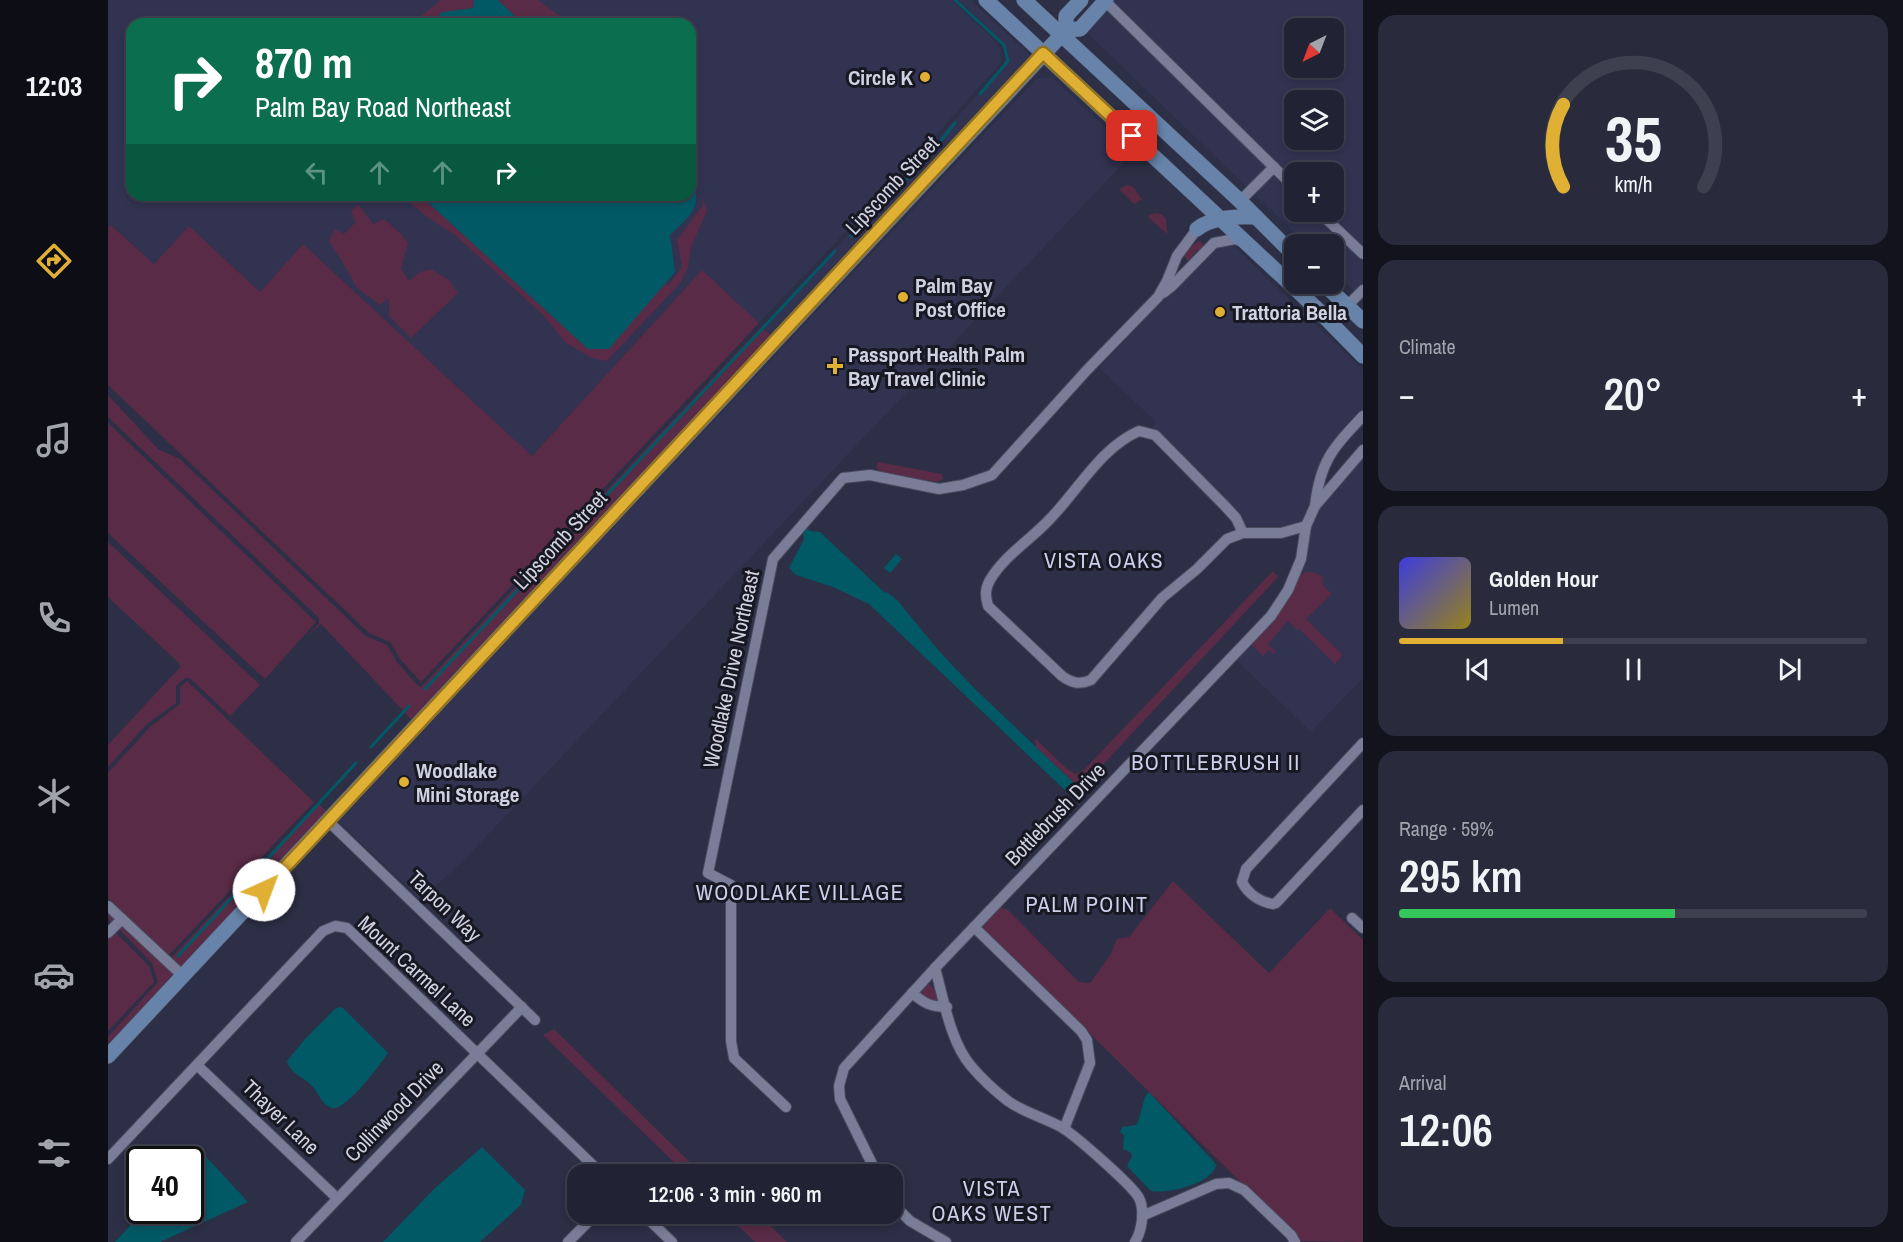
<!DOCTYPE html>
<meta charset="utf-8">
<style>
body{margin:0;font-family:"Archivo Narrow",sans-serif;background:#292b3c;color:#f1f3f6;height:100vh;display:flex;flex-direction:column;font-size:22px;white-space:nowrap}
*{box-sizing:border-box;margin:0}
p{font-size:20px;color:#a2a4ac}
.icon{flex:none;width:33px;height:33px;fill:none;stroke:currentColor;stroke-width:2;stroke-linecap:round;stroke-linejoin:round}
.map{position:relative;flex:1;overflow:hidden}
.details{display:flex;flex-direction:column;gap:15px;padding:15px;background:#12131d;width:540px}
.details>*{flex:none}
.hud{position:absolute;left:18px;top:18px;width:570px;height:183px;border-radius:18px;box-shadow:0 3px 9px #0003,0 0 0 2px #3e404f;background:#0b6e4f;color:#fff;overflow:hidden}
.needle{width:39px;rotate:222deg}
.buttons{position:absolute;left:1176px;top:18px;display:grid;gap:12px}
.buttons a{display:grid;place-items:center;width:60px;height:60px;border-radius:12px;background:#212334;box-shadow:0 3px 9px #0003,0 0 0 2px #3e404f;font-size:30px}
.speed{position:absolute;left:18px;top:1146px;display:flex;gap:12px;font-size:30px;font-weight:700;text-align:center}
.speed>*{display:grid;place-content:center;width:78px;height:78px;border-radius:50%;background:#212334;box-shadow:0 3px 9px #0003,0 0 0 2px #3e404f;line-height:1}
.speed .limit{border:3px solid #111;border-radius:9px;background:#fff;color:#111}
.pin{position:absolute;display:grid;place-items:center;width:51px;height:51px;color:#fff;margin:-26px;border-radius:12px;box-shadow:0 3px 9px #0006}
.me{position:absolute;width:66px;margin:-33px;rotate:43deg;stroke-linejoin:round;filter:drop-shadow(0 0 4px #0008)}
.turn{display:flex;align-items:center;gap:21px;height:126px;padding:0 30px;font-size:27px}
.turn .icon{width:78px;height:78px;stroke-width:2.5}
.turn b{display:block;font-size:42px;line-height:51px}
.lanes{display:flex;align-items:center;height:57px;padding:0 30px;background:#0003;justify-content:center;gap:30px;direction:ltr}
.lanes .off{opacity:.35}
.big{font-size:45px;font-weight:600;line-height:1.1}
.details .card{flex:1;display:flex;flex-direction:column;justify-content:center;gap:9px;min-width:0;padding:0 21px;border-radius:18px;background:#292b3c}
.details .dial{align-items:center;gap:0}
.dial svg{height:156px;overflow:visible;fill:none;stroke:#3e404f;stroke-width:7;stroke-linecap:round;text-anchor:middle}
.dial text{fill:#f1f3f6;stroke:none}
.song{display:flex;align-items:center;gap:18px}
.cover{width:72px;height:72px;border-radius:9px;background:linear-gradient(135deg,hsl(240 70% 55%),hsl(50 70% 35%))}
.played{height:6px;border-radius:3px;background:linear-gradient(90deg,#dfb034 35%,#3e404f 35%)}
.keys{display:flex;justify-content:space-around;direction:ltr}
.heat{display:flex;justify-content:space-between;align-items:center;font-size:33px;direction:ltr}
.charge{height:9px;border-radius:4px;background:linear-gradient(90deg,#34c759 59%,#3e404f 0)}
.trip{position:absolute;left:459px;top:1164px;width:336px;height:60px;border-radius:18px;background:#212334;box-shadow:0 3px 9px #0003,0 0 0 2px #3e404f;font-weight:600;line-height:60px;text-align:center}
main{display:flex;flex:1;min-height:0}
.tabs{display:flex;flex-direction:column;width:108px;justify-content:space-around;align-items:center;background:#0d0e15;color:#a2a4ac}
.tabs .icon{width:42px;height:42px}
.tabs .active{color:#dfb034}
.tabs b{font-size:27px;color:#f1f3f6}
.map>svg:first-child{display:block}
</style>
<main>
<nav class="tabs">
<b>12:03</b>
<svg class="icon active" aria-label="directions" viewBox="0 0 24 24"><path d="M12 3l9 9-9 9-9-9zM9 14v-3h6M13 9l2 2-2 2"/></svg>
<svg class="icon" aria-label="music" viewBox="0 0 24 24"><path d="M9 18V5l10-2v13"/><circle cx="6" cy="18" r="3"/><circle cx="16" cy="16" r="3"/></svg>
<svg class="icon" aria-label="phone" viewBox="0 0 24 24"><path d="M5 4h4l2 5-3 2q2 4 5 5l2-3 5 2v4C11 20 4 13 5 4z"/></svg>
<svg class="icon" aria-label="climate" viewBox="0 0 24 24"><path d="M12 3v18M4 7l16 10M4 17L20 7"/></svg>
<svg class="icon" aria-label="car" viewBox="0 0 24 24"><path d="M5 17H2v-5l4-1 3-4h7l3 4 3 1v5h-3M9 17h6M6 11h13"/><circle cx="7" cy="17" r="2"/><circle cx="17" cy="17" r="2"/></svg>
<svg class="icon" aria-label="filters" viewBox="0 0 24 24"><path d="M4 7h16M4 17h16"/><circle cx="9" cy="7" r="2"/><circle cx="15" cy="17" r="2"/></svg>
</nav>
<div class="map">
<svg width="1255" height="1242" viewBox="0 0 1255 1242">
<rect width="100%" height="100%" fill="#2c2f45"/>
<!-- built -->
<g fill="#313350" fill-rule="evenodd">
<path d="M 0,0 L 844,0 L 884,38 L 894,51 L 893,63 L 805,161 L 651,323 L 594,270 L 424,456 L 195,244 L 152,292 L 81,226 L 46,264 L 4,225 L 0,228 ZM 24,24 L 582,24 L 582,195 L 24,195 Z"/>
<path d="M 850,0 L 863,0 L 924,57 L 665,337 L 653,327 L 807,164 L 896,65 L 897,50 L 887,35 Z"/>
<path d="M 1002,0 L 1255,0 L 1255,286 L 1248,293 L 1226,271 L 1226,244 L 1198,244 L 975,29 ZM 1186,28 L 1226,28 L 1226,68 L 1186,68 ZM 1186,100 L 1226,100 L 1226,140 L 1186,140 ZM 1186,172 L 1226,172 L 1226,212 L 1186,212 Z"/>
<path d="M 944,77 L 1025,153 L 358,858 L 313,900 L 229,820 L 908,100 L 929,78 Z"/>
<path d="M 1117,243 L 1125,245 L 1255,370 L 1255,410 L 1225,443 L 1213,464 L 1205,486 L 1199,512 L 1194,521 L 1178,530 L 1140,529 L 1129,512 L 1044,427 L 1048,422 L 991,368 L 1102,250 Z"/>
<path d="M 1255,457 L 1255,678 L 1203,732 L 1126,658 L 1183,595 L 1193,575 L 1199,536 L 1207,514 L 1218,497 Z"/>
</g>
<!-- green -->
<g fill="#5a2b46">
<path d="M 333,0 L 366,0 L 365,8 L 335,12 L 319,24 L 303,24 Z"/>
<path d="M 390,0 L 430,0 L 450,15 L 459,17 L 468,24 L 415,24 Z"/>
<path d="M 1019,185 C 1029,186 1028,195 1035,199 L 1026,204 L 1011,189 Z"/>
<path d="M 293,195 L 312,195 L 461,331 L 549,264 L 560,286 L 574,267 L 569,240 L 595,205 L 593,195 L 599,211 L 583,247 L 580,267 L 573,282 L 499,361 L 484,358 L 458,343 L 435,315 L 347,235 L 319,217 Z"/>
<path d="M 251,205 L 265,224 L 276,219 L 293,234 L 300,243 L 293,269 L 301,281 L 312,272 L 323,269 L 341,280 L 350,293 L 303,338 L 281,316 L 281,298 L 272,305 L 249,288 L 234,261 L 221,241 L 227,229 L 236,234 L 247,223 L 243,210 Z"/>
<path d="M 1048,213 L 1053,214 L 1058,219 L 1059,234 L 1041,218 L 1041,215 Z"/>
<path d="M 3,225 L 46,264 L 81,226 L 152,292 L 195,244 L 424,456 L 594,270 L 651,323 L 313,682 L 292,659 L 282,642 L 261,633 L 0,385 L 0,228 Z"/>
<path d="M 1091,241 L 1096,245 L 1091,251 L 1089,250 L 1080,261 L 1076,256 C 1079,249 1085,245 1091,241 Z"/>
<path d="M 653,327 L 665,337 L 305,721 L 213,624 L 200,636 L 211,623 L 211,618 L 0,417 L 0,395 L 50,449 L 72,459 L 258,636 L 279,645 L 289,662 L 309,685 L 313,687 Z"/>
<path d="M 0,423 L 208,622 L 157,679 L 0,533 Z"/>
<path d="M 770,462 L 834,474 L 835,479 L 829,482 L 772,472 L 768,467 Z"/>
<path d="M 0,542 L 152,685 L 122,716 L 82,678 L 77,678 L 68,686 L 68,703 L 39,724 L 0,767 L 0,745 L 72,667 L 71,663 L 0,597 Z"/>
<path d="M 1165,571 L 1170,577 L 975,786 L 966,783 L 928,747 L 927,738 L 959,769 L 968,774 L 976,770 Z"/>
<path d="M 1199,572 C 1206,572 1211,573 1216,578 L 1214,584 L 1224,594 L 1198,619 L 1235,655 L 1227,664 L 1191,629 L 1189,630 L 1180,621 L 1160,644 L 1168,652 L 1166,654 L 1161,650 L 1155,656 L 1145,646 L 1144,639 L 1190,576 Z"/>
<path d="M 79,681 L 206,802 L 61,955 L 0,898 L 0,773 L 42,727 L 72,704 L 72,687 Z"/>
<path d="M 210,803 L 221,814 L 0,1044 L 0,1037 L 50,982 L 44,963 L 0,918 L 0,904 L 62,959 Z"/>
<path d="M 1065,881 L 1161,973 L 1222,908 L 1255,940 L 1255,1242 L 1192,1241 L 875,928 L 876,925 L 892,907 L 900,910 L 971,982 L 982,983 L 1003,954 L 1009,939 L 1021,937 Z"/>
<path d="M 0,925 L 41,966 L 46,982 L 0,1031 Z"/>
<path d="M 819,982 L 831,994 L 833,999 L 827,1004 L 814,994 L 812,990 Z"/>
<path d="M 446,1029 L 594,1174 L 578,1174 L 435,1035 Z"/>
<path d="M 618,1214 L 650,1214 L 679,1242 L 647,1242 Z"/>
</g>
<!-- water -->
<g fill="#025966">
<path d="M 366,0 L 390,0 L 415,24 L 319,24 L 335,12 L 365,8 Z"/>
<path d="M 582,166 C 592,206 592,207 562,235 L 567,272 L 501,349 L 480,349 L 312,195 L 582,195 Z"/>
<path d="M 699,528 L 702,531 L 712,532 L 777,593 L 779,592 L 790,601 L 830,650 L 866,688 L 966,783 L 969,788 L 962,795 L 761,604 L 725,587 L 688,575 L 681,568 L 696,539 L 695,534 Z"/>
<path d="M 788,554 L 794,559 L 782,573 L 776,568 Z"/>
<path d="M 231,1007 L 235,1008 L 280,1053 C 273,1064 237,1112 224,1108 C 214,1105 211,1094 205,1087 C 197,1077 183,1075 179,1061 L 197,1039 L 227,1009 Z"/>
<path d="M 1041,1092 L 1107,1163 L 1108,1166 C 1102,1184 1061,1194 1043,1191 L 1019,1166 L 1024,1156 L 1022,1152 L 1015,1149 L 1016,1135 L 1012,1132 L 1014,1127 L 1028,1125 L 1030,1122 L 1037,1097 Z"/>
<path d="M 374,1147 L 417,1190 L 413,1205 L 372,1242 L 275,1242 L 326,1189 Z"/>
<path d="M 92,1150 L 140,1202 L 52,1242 L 7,1242 L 36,1211 L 82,1210 L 83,1161 Z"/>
</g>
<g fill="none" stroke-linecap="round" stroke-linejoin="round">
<!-- stream -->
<g stroke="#025966" stroke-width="3">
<path d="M 847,0 L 896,45 L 900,61 L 872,94"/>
<path d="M 828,147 L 847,123"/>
<path d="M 743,236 L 819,158"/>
<path d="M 317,689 L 727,251"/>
<path d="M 263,747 L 301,706"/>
<path d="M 70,956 L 248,763"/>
</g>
<!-- street casing -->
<g stroke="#494b5e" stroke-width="12">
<g id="street">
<path d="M 997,1 L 1186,187"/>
<path d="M 1132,201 L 1166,167"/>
<path d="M 1211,212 L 1255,254"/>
<path d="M 1055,293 L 1064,286 L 1106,243 L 1127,239 L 1135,242"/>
<path d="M 1239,306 L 1255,290"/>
<path d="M 1031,431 L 1047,435 L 1117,506 L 1128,518 L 1135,533 L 1119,539 L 1089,569 L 1054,598 L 983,680 C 971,685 964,683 954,676 L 880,606 C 877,595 877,589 882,580 C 896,556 922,540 940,521 C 970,491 992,448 1031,431 Z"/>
<path d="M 1207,506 C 1212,461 1225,448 1255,416"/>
<path d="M 1135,533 L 1173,533 L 1198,526"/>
<path d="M 1255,743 L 1138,869 L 1134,882 C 1140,894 1152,902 1165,904 L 1168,903 L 1255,810"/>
<path d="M 220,821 L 427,1020"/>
<path d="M 0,906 L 75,976"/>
<path d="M 1244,918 L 1255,928"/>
<path d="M 866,927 L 973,1031 L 979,1040 L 982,1063 L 956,1129"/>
<path d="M 0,933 L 14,919"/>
<path d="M 827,968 C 836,1000 842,1041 863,1066 C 874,1079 887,1091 900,1101 C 915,1112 937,1118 953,1127 C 967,1135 1025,1186 1031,1198 C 1037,1210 1034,1231 1027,1242"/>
<path d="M 804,993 C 816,1003 822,1007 839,1007"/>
<path d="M 89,1065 L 229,1198"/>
<path d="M 678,1107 L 626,1058 L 623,1041 L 623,885 L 600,873 L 665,559 L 735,478 L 762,475 L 831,489 L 855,485 L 884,475 L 979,370 L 1050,297 L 1059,281 L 1069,256 L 1092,225"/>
<path d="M 0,1159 L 215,931 L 227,926 L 239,928 L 494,1174"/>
<path d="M 769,1174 L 732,1099 L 731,1086 L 736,1068 L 827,968 L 1163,616 L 1180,590 L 1193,559 L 1198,526 L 1207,506 L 1255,450"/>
<path d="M 784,1203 L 802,1221 L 838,1242"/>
<path d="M 535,1214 L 564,1242"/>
<path d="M 1034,1216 L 1108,1184 L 1121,1183 L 1136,1190 L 1183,1235 L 1187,1242"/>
<path d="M 188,1242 L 414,1007"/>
<path d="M 460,1242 L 488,1214"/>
</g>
</g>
<!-- secondary casing -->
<g stroke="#494b5e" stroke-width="16">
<g id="secondary">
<path d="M 878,0 L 1208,308 L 1255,356"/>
<path d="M 916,0 L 1132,201 L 1186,255"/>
<path d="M 958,30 L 972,29 L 998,0"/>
<path d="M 1089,229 C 1103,217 1131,216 1148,217"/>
<path d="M 1216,284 L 1255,321"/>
<path d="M 0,1056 L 958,30 L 958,16 L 973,0"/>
</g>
</g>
<!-- street -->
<use href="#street" stroke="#7a7d97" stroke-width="10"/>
<!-- secondary -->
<use href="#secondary" stroke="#6783a9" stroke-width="15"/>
</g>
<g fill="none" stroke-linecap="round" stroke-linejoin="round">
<!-- route casing -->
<g stroke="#917222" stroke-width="15">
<path id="route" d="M 156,890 L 935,53 L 1024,136"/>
</g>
<!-- route -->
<use href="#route" stroke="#dfb034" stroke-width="10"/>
</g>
<!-- markers -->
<g fill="#dfb034" stroke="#171822" stroke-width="2">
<circle cx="817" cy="77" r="6"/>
<circle cx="795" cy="297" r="6"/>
<circle cx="1112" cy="312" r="6"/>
<path d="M724 357h6v6h6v6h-6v6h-6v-6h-6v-6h6z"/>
<circle cx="296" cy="782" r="6"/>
</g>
<g text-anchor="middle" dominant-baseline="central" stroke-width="6" stroke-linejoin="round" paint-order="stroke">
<!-- poi labels -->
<g font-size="21" font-weight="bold" fill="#d0d2e1" stroke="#171822" text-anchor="start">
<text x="805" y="77" text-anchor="end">Circle K</text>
<text x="807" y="285">Palm Bay<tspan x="807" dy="24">Post Office</tspan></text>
<text x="1124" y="312">Trattoria Bella</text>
<text x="740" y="354">Passport Health Palm<tspan x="740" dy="24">Bay Travel Clinic</tspan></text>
<text x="308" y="770">Woodlake<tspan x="308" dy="24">Mini Storage</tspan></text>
</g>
<!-- street labels -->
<g font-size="21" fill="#d0d2e1" stroke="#171822">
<text transform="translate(784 185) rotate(-47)">Lipscomb Street</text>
<text transform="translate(452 540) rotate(-47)">Lipscomb Street</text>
<text transform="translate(623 669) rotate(-78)">Woodlake Drive Northeast</text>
<text transform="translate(947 814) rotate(-46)">Bottlebrush Drive</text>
<text transform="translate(337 906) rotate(44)">Tarpon Way</text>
<text transform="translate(309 971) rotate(43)">Mount Carmel Lane</text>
<text transform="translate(286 1111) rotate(-46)">Collinwood Drive</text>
<text transform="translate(173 1117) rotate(44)">Thayer Lane</text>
</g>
<!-- neighbourhood labels -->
<g font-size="22" letter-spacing="1.5" fill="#cbcfec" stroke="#171822">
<text x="996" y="560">VISTA OAKS</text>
<text x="1108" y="762">BOTTLEBRUSH II</text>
<text x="692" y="892">WOODLAKE VILLAGE</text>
<text x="979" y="904">PALM POINT</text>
<text x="884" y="1188">VISTA<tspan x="884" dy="25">OAKS WEST</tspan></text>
</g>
</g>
</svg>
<div class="buttons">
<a><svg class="needle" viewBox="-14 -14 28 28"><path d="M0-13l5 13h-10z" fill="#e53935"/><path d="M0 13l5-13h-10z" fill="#a2a4ac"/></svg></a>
<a><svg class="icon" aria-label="layers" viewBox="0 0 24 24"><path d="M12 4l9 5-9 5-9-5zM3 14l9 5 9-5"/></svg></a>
<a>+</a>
<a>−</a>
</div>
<div class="speed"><div class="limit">40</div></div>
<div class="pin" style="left:1024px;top:136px;background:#d93025"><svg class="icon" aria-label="arrive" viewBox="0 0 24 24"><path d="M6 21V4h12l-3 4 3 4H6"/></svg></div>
<svg class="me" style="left:156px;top:890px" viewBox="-20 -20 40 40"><circle r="19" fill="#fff"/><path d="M0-13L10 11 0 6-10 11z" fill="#dfb034"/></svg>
<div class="trip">12:06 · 3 min · 960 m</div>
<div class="hud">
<div class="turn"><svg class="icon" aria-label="right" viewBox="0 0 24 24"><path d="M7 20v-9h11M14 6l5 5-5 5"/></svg><div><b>870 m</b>Palm Bay Road Northeast</div></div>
<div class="lanes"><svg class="icon off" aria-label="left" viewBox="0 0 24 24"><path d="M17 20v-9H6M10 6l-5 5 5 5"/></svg><svg class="icon off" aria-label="ahead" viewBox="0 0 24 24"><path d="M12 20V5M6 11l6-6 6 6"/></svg><svg class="icon off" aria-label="ahead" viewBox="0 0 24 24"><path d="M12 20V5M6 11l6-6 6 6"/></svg><svg class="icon" aria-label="right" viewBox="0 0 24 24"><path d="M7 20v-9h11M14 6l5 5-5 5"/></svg></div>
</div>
</div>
<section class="details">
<div class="card dial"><svg viewBox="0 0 100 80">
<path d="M14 69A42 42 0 1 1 86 69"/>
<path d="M14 69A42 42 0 0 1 14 27" stroke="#dfb034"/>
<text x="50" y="56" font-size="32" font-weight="700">35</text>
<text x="50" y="72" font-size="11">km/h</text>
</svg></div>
<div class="card"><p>Climate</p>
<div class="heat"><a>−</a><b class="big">20°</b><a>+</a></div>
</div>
<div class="card">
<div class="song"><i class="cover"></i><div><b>Golden Hour</b><p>Lumen</p></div></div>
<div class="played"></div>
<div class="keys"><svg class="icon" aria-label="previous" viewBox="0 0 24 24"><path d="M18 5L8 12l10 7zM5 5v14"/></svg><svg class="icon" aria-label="pause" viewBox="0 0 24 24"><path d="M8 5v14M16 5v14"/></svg><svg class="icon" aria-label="next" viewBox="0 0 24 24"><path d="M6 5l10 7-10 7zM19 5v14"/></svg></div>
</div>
<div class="card"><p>Range · 59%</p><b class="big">295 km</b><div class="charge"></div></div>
<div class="card"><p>Arrival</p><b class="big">12:06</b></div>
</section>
</main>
